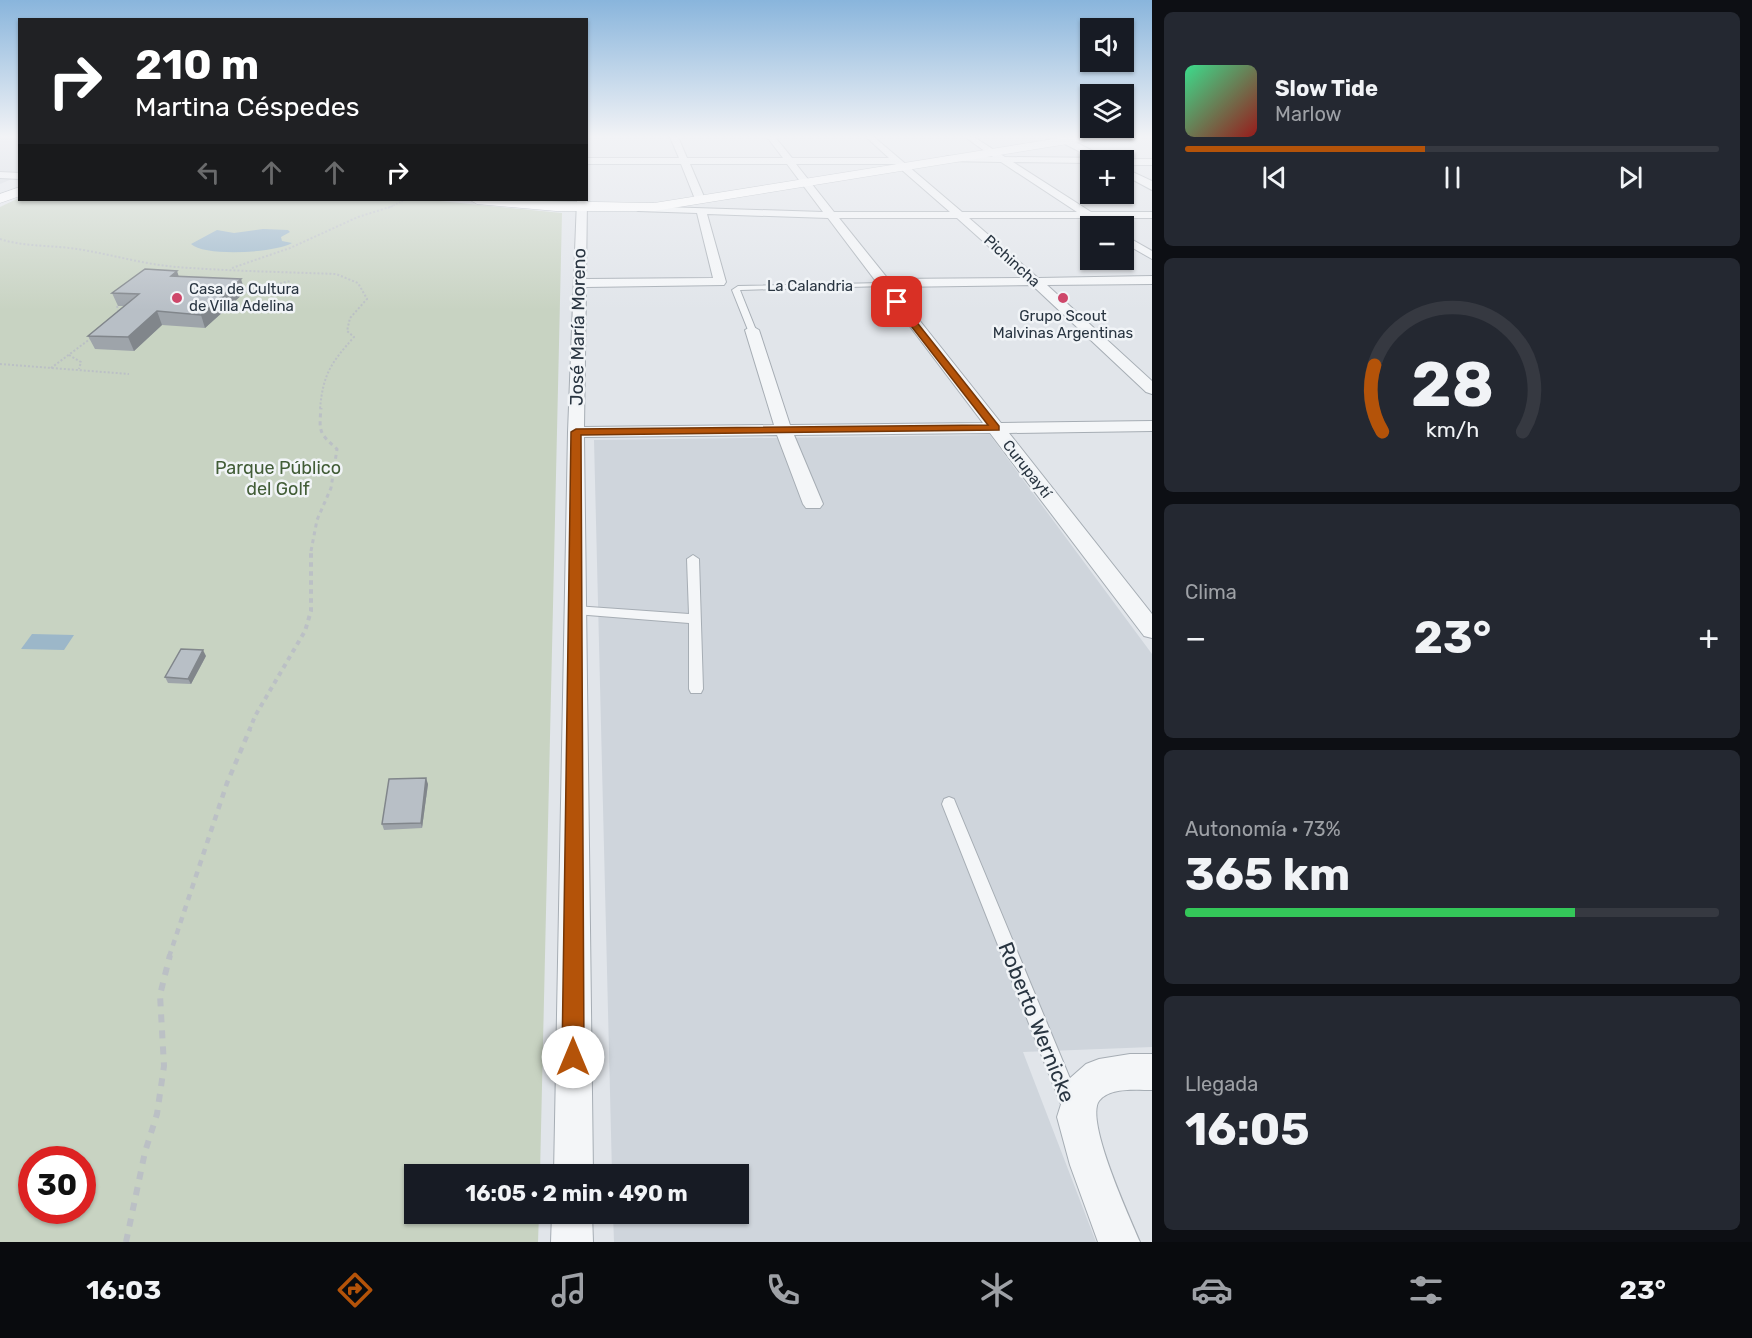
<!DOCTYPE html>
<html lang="es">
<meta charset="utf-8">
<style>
body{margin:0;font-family:Rubik,sans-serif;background:#242831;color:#f1f3f6;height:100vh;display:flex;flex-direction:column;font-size:22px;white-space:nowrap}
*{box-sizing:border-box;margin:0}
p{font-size:20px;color:#9ea1a6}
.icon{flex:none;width:33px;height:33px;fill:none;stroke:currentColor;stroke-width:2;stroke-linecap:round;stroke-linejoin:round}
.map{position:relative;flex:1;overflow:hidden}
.side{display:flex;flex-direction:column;gap:12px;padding:12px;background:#0d0f14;width:600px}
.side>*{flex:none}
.banner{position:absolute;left:18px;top:18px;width:570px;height:183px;border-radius:0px;box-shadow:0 2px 4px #0004;background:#202124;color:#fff;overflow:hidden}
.controls{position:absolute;left:1080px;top:18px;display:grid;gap:12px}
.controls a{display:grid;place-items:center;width:54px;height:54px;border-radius:0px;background:#171b24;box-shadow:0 2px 4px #0004;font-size:30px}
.speed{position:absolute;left:18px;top:1146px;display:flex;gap:12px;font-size:30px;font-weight:700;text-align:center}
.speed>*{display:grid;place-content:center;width:78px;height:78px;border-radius:50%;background:#171b24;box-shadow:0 2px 4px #0004;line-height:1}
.speed .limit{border:9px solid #d22;background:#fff;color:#111}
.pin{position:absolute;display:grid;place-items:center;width:51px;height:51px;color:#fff;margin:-26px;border-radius:12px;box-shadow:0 3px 9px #0006}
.me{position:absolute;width:66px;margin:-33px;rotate:0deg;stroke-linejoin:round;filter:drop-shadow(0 0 4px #0008)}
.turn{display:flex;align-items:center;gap:21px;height:126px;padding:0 18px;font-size:27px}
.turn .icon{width:78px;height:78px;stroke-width:2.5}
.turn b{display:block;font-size:42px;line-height:51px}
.lanes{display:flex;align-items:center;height:57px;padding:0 18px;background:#0003;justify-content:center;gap:30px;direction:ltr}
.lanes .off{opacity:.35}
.big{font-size:45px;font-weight:700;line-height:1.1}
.side .card{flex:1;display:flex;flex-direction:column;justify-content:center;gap:9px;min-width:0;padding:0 21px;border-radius:9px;background:#242831}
.side .dial{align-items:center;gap:0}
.dial svg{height:156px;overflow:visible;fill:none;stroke:#363941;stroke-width:7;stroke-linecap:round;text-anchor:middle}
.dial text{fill:#f1f3f6;stroke:none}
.song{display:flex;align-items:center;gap:18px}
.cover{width:72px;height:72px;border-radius:9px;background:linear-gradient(135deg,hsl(150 70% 55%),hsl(0 70% 35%))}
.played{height:6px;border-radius:3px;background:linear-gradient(90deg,#b45309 45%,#363941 45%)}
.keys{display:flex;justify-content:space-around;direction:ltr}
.heat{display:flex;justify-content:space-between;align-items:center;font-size:33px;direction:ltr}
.charge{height:9px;border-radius:4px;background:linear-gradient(90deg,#34c759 73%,#363941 0)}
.trip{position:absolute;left:404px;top:1164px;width:345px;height:60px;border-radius:0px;background:#171b24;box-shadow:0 2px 4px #0004;font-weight:700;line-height:60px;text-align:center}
.tabs{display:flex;height:96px;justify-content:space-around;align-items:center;background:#090b0e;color:#9ea1a6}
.tabs .icon{width:42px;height:42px}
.tabs .on{color:#b45309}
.tabs b{font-size:27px;color:#f1f3f6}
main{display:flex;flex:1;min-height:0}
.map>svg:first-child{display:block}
</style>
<main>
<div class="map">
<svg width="1152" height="1242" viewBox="0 0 1152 1242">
<rect width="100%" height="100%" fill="#e1e5ea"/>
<!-- built -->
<g fill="#cfd5dc">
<path d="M 0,137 L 19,137 L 19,176 L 0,184 Z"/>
<path d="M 990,435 L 1152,654 L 1152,1047 L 1023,1052 L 1096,1242 L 614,1242 L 613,1214 L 738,1214 L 738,1174 L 612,1174 L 594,440 Z"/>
</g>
<!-- green -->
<path fill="#c8d3c2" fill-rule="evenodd" d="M 19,198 L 430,200 L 562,213 L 540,1174 L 414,1174 L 414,1214 L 539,1214 L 538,1242 L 0,1242 L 0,207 ZM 32,1160 L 82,1160 L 82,1210 L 32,1210 Z"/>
<!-- water -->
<g fill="#9cb7c9">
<path d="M 263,229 L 288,230 L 290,232 L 281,237 L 282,241 L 292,243 C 275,253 205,257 191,244 L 217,230 L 234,233 Z"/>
<path d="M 32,634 L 74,635 L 64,650 L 21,649 Z"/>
</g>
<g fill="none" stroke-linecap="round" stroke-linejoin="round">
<!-- service casing -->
<g stroke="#a6adb4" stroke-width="2">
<g id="service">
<path d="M 883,283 L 885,284 L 885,286 L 740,290 L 756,330 L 752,332 L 748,330 L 732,290 L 738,286 Z"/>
<path d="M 693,555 L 699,559 L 703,689 L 701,693 L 691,693 L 689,689 L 689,623 L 575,614 L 569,610 L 575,606 L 689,614 L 687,559 Z"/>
<path d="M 949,797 L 954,799 L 956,804 L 1081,1105 L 1078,1112 L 1071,1115 L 1064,1112 L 942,804 L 944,799 Z"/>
</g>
</g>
<!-- minor casing -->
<g stroke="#a6adb4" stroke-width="2">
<g id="minor">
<path d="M 670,137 L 678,137 L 687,158 L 783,158 L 767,137 L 775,137 L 792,158 L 889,158 L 866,137 L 874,137 L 962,212 L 1077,212 L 1001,162 L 945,161 L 945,157 L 948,156 L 993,157 L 965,137 L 974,137 L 1005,157 L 1107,158 L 1108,160 L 1090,160 L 1090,163 L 1013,162 L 1091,212 L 1152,212 L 1152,218 L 969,218 L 1038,278 L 1152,276 L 1152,284 L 1047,285 L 1152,381 L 1152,394 L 1146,392 L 1032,285 L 893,287 L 1001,423 L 1152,421 L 1152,431 L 1009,433 L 1152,614 L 1152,638 L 1144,636 L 990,433 L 794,435 L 823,504 L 820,508 L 806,508 L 803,504 L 777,435 L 584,437 L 593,1174 L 554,1174 L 568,432 L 577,200 L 587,200 L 586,279 L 713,278 L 697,213 L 638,211 L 633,208 L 634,206 L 823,212 L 787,164 L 690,164 L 705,199 L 700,202 L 695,199 L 681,164 L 586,164 L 586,158 L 679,158 ZM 796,164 L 895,164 L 950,212 L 834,212 ZM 707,214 L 828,218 L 983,423 L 790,425 L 759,330 L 752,326 L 745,330 L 774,425 L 584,427 L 586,287 L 724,285 L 726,282 ZM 839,218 L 957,218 L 1024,278 L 888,279 Z"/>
<path d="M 1124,159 L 1152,159 L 1152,165 L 1124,165 L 1124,160 L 1121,160 Z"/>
<path d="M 0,172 L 20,173 L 20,179 L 0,178 Z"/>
<path d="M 1124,235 L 1152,251 L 1152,259 L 1124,243 Z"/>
<path d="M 1130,1054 L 1152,1054 L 1152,1090 C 1136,1090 1109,1087 1099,1101 C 1085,1121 1130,1218 1140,1242 L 1098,1242 L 1070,1165 L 1057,1117 L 1069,1079 L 1086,1064 L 1099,1059 Z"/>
<path d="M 552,1214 L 592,1214 L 593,1242 L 551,1242 Z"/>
</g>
</g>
<!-- tertiary casing -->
<g stroke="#a6adb4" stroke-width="2">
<g id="tertiary">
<path d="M 1065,137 L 1107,158 L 1109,160 L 1096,160 L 1061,142 L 1061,138 Z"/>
<path d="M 1124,168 L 1152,181 L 1152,190 L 1124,175 Z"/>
</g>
</g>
<!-- secondary casing -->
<g stroke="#a6adb4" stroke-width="1">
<g id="secondary">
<path d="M 1066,137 L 1092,137 L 1086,141 L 654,211 L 556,211 L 477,204 L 470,200 L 654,203 Z"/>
<path d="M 20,187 L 20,196 L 0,203 L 0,194 Z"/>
</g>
</g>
<!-- path-far5 -->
<path stroke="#bbc0c5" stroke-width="1.5" stroke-dasharray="1.5 1.5" stroke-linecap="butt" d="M 388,208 L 405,200"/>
<!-- path-far4 -->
<g stroke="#bbc0c5" stroke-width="2" stroke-dasharray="2 2" stroke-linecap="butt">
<path d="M 0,239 C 24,247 52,245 77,249 C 110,254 142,264 176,267 C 229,271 283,272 336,274 L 358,283 L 367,299 L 350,318 L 347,331 L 354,337 C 331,363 323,374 320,409"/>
<path d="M 232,268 L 290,248 L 358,217 L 393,206"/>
<path d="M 241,293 L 290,281"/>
<path d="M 117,306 L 120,316"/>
<path d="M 69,355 L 81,362 L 79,369"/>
<path d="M 0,364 L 129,374"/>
<path d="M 51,368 L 94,336"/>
</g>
<!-- path-far3 -->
<path stroke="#bbc0c5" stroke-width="3" stroke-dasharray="4 4" stroke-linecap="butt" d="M 311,551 L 317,520 L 331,488 L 337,449 C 319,433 319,432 321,408"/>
<!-- path-far2 -->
<path stroke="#bbc0c5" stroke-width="4" stroke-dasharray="4.5 4.5" stroke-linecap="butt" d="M 249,731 L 255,716 L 305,631 L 311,611 L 311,550"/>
<!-- path-far1 -->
<path stroke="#bbc0c5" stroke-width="4.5" stroke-dasharray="6 6" stroke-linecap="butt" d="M 169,957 L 227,783 L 250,729"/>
<!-- path -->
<path stroke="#bbc0c5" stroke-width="6" stroke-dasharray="8 8" stroke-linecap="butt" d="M 126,1242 L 145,1152 L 157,1114 L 164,1066 L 160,995 L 170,955"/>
<!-- service -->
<use href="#service" fill="#f4f6f8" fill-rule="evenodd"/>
<!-- minor -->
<use href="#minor" fill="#f4f6f8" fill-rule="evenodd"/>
<!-- tertiary -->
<use href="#tertiary" fill="#f4f6f8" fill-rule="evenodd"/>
<!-- secondary -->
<use href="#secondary" fill="#fff" fill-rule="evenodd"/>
</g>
<!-- wall -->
<g fill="#9ea4aa">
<path d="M 179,276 L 245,292 L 205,328 L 162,325 L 134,351 L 95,349 L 88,336 L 124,306 L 118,306 L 112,293 Z"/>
<path d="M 206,656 L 191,684 L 168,683 L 165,677 Z"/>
<path d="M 428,784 L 422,828 L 384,830 L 382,824 Z"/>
</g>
<!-- shaded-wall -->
<g fill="#81868b">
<path d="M 177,271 L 181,283 L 171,276 Z"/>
<path d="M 241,279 L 245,292 L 205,328 L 201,315 Z"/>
<path d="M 157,311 L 162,325 L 134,351 L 128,337 Z"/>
<path d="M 203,650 L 206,656 L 191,684 L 188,679 Z"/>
<path d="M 426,778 L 428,784 L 422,828 L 421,823 Z"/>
</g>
<!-- building -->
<g fill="#b8bfc6" stroke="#81868b" stroke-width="1.5">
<path d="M 145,269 L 177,271 L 171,276 L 241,279 L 201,315 L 157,311 L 128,337 L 88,336 L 139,294 L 112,293 Z"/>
<path d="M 181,649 L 203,650 L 188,679 L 165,677 Z"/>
<path d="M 426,778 L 421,823 L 382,824 L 389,779 Z"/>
</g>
<!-- sky -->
<linearGradient id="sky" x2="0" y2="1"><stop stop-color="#89b5dc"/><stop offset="0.44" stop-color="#f2f3f6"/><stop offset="1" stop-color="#f2f3f6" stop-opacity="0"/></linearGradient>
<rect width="1152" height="310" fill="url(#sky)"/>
<!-- route -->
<path fill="#b45309" stroke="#753606" stroke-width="1.5" d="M 894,301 L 900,301 L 999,426 L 999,430 L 581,435 L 584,1057 L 581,1065 L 573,1068 L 565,1065 L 562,1057 L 571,432 L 576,429 L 988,425 L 894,304 Z"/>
<!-- markers -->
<g fill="#ce476a" stroke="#f1f4f7" stroke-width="2">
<circle cx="177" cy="298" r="6"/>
<circle cx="1063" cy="298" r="6"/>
</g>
<g text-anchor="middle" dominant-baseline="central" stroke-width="5" stroke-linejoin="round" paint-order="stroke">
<!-- far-street labels -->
<g font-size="15" fill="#293541" stroke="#f1f4f7">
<text transform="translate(1012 261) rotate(42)">Pichincha</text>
<text x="810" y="286">La Calandria</text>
<text transform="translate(1027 469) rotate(52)">Curupaytí</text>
</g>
<!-- far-poi labels -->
<g font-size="15" fill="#293541" stroke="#f1f4f7" text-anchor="start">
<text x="189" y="289">Casa de Cultura<tspan x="189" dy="17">de Villa Adelina</tspan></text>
<text x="1063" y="316" text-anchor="middle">Grupo Scout<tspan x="1063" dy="17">Malvinas Argentinas</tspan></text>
</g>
<!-- street labels -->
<g font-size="18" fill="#293541" stroke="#f1f4f7">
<text transform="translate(578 327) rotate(-89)">José María Moreno</text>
</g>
<!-- park labels -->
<g font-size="18" fill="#425d37" stroke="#f1f4f7">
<text x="278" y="468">Parque Público<tspan x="278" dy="21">del Golf</tspan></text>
</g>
<!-- near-street labels -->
<g font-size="21" fill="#293541" stroke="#f1f4f7">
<text transform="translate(1037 1022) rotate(68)">Roberto Wernicke</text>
</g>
</g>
</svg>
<div class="controls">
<a><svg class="icon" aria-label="sound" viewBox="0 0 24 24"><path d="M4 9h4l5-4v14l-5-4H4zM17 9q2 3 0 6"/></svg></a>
<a><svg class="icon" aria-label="layers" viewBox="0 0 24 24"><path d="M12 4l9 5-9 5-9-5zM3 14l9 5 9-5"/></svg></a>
<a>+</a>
<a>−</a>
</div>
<div class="speed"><div class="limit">30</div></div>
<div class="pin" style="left:897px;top:302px;background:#d93025"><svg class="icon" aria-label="arrive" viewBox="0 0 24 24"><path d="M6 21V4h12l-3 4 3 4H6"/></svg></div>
<svg class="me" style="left:573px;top:1057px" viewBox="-20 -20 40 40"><circle r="19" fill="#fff"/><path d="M0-13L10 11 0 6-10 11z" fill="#b45309"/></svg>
<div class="trip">16:05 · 2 min · 490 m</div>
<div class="banner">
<div class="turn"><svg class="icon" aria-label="right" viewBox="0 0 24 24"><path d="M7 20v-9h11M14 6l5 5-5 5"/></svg><div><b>210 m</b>Martina Céspedes</div></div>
<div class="lanes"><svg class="icon off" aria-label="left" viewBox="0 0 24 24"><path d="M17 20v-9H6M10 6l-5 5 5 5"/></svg><svg class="icon off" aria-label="ahead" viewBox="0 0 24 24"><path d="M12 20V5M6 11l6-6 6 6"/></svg><svg class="icon off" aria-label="ahead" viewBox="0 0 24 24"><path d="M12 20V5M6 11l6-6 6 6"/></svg><svg class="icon" aria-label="right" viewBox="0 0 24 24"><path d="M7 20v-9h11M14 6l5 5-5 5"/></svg></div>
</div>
</div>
<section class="side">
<div class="card">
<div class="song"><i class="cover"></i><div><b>Slow Tide</b><p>Marlow</p></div></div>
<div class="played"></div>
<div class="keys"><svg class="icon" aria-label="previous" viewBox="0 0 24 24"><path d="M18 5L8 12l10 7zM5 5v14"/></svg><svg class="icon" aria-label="pause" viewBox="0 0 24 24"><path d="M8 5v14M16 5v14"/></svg><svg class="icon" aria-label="next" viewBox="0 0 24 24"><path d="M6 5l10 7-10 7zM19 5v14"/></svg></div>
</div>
<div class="card dial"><svg viewBox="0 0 100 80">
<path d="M14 69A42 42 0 1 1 86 69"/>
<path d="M14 69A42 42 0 0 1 10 35" stroke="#b45309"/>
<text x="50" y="56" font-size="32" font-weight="700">28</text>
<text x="50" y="72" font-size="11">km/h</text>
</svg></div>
<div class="card"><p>Clima</p>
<div class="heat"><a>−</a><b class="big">23°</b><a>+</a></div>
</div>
<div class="card"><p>Autonomía · 73%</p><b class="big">365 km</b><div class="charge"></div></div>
<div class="card"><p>Llegada</p><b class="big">16:05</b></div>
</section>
</main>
<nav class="tabs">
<b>16:03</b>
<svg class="icon on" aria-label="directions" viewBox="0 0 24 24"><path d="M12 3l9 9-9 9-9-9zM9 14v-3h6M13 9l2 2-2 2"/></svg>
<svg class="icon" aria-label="music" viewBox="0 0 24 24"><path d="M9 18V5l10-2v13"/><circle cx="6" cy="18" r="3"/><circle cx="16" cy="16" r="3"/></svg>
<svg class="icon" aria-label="phone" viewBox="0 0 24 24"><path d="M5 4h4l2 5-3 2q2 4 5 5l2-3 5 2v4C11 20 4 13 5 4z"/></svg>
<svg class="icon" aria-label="climate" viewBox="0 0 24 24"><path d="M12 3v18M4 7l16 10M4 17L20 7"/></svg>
<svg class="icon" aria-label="car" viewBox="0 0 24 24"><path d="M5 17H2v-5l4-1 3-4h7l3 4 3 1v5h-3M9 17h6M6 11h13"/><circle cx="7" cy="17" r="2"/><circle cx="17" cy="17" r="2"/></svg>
<svg class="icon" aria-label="filters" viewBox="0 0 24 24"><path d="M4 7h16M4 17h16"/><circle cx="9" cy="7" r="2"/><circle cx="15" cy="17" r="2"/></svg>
<b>23°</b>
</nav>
